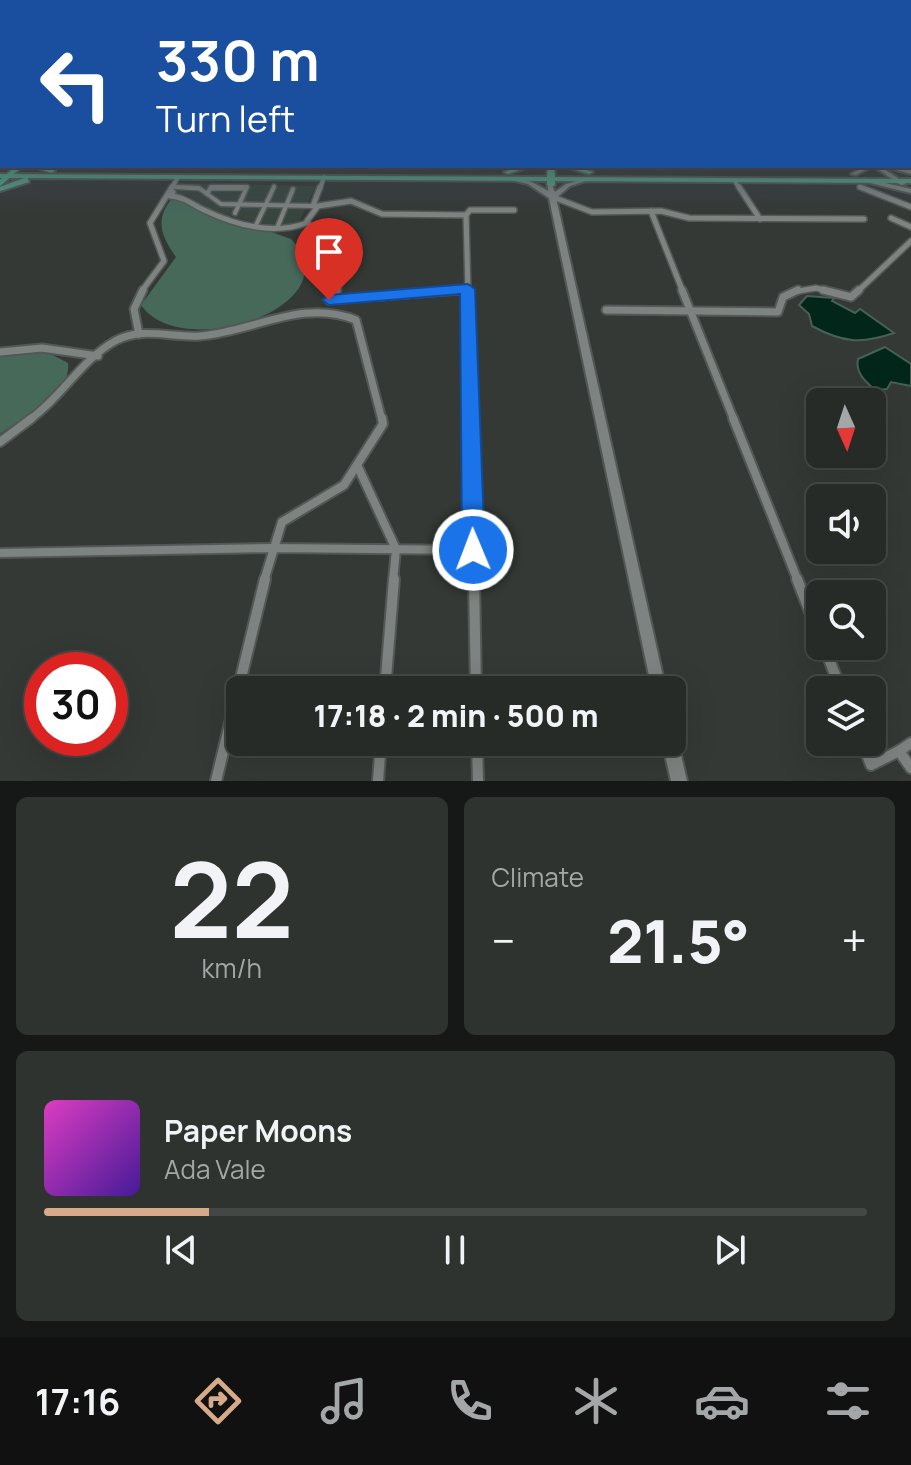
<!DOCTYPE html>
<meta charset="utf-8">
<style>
body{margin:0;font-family:Manrope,sans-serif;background:#2f3330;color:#f1f3f6;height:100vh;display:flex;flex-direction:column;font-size:30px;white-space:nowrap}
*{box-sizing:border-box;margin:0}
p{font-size:26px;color:#a4a7a8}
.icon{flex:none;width:44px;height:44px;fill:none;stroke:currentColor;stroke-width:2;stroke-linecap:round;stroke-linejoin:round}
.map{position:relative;height:781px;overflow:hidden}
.details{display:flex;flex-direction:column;gap:16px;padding:16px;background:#151816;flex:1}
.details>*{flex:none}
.top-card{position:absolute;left:0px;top:0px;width:912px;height:168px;box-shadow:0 8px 32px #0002,0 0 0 2px #434745;background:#1a4fa0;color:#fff;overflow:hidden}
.needle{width:52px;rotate:177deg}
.controls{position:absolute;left:806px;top:388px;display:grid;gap:16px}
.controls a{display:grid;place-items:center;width:80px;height:80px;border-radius:12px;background:#272b28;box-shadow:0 8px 32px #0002,0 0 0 2px #434745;font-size:40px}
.speed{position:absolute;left:24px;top:652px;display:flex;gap:16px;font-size:40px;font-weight:700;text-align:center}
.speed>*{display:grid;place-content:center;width:104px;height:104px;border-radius:50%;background:#272b28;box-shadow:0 8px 32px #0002,0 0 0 2px #434745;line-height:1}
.speed .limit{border:12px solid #d22;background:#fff;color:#111}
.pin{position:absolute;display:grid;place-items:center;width:68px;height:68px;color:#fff;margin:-82px -34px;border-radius:50% 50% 50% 0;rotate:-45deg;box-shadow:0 0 8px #0007}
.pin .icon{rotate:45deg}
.me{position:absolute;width:88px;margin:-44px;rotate:359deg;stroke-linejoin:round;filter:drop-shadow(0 0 6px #0008)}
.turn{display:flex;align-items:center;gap:28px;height:168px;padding:0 24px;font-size:36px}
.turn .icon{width:104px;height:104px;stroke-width:2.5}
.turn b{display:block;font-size:56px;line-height:68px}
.big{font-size:60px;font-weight:800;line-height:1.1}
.details .card{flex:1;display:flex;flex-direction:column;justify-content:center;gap:12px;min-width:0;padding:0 28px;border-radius:12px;background:#2f3330}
.details .dial{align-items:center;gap:0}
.dial b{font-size:104px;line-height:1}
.song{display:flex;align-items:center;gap:24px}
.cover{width:96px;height:96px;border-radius:12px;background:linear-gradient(135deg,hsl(310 70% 55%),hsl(260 70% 35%))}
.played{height:8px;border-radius:4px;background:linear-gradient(90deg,#d6ab8b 20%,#434745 20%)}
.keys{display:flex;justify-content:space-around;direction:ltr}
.heat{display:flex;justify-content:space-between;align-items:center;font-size:44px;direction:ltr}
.details .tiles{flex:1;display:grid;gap:16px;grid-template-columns:1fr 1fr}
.card:last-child{grid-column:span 2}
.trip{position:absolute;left:226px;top:676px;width:460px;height:80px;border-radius:12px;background:#272b28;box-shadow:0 8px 32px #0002,0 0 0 2px #434745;font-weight:800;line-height:80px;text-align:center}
.tab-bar{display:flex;height:128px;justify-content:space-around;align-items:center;background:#101110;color:#a4a7a8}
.tab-bar .icon{width:56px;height:56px}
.tab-bar .active{color:#d6ab8b}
.tab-bar b{font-size:36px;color:#f1f3f6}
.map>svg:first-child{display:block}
</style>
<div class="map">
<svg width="911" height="781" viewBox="0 0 911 781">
<rect width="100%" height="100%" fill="#343936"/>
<!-- built -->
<path fill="#38453f" d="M 177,183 L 315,186 L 297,227 L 286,229 L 210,212 L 188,195 L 168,195 Z"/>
<!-- forest -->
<g fill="#46695a">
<path d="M 173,197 L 291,239 C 355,306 181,364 141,305 L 176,257 C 161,235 154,220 173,197 Z"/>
<path d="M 47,352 L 68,363 C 72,395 22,418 0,434 L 0,357 Z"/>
</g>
<!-- water -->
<g fill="#03261a" stroke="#466057" stroke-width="2">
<path d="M 807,296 L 834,298 L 832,301 L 855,313 L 860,309 L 894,333 C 862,344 843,343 812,326 L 809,314 L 799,305 Z"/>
<path d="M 885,347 L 911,364 L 911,386 L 891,382 L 887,389 L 875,390 C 866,382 855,373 858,359 Z"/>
</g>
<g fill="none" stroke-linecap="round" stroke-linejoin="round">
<!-- pedestrian-far1 casing -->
<g stroke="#535856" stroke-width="5">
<g id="pedestrian-far1">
<path d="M 176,187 L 200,189"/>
<path d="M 210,189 L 246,189"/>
<path d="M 273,189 L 274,186"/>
</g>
</g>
<!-- pedestrian casing -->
<g stroke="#535856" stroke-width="7">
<g id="pedestrian">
<path d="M 176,187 L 199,188 L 221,204 L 314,206"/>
<path d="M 207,194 L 211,187 L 247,187 L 235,213"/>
<path d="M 256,225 L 274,187"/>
<path d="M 277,228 L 293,189"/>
</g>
</g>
<!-- minor-far4 casing -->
<g stroke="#535856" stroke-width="6">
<g id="minor-far4">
<path d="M 734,180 L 740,189"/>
<path d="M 860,187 L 865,189"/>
<path d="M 171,189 L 178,177"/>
<path d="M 320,189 L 324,177"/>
</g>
</g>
<!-- minor-far3 casing -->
<g stroke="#535856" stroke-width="8">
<g id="minor-far3">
<path d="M 739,187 L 760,219"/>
<path d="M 860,187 L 911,207"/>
<path d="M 173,192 L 170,196 C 185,197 191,204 204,210 C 235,225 273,235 307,223"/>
<path d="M 553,197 L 592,212 L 661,211 L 689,218 L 864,219"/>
<path d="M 313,206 L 320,187"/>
<path d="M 651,211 L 683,292"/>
<path d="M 466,215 L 468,292"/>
<path d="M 891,218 L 911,227"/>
<path d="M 316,234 L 329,239 L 330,252"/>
<path d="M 141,292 L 164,261 L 150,223 L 172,187"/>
<path d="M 336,292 L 339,270 L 307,221 L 318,206 L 351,201 L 382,214 L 466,215 L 470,210 L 514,210"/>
<path d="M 433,292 L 468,289"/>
<path d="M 793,292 L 816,288 L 831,292"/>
<path d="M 857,292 L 911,241"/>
</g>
</g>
<!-- minor-far2 casing -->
<g stroke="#535856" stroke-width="11">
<g id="minor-far2">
<path d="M 468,290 L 470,420"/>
<path d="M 682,290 L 734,420"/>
<path d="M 823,290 L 851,297 L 859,290"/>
<path d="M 329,300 L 337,290"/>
<path d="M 329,300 L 458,290"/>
<path d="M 606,310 L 778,312 L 783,297 L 798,290"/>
<path d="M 139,334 L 134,309 L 143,290"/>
<path d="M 0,352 L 42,348 L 98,356"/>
<path d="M 29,420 C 61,398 81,360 115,341 C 143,326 171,338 200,336 C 253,332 302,298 356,320 L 382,420"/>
</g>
</g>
<!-- minor-far1 casing -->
<g stroke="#535856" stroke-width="12">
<g id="minor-far1">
<path d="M 470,418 L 474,581"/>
<path d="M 733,418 L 798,581"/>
<path d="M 0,442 L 32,418"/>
<path d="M 358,467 L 396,549 L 393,581"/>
<path d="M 0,553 L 272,548 L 473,550"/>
<path d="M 264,581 L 282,522 L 344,485 L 383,424 L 382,418"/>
</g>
</g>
<!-- minor casing -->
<g stroke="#535856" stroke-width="14">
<g id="minor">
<path d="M 474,579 L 476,690"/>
<path d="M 797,579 L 820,637"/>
<path d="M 824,646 L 841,690"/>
<path d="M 385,690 L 394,579"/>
<path d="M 477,742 L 478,781"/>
<path d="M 862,742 L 871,765 L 899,751 L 911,768"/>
<path d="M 899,751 L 911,743"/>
<path d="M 216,781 L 265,579"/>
<path d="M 378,781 L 381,742"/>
</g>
</g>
<!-- secondary casing -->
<g stroke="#535856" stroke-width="4">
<g id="secondary">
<rect x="910" y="108" width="1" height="4"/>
<path d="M 865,166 L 880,166 L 906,184 L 901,185 L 873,166 L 856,175 L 851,174 Z"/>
<path d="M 882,166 L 893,166 L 911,170 L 911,174 Z"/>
<path d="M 513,177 L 532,182 L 548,191 L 548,185 L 552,185 L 555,192 L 566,184 L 589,177 L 592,179 L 570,186 L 556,198 L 666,690 L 652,690 L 549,198 L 528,184 L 511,180 L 511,178 Z"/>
<path d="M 872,180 L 911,189 L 911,193 L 870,183 L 869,182 Z"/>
<path d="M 672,735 L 676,736 L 678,742 L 687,781 L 671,781 L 662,742 L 672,742 Z"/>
</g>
</g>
<!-- primary casing -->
<g stroke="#535856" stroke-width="4">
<g id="primary">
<rect x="0" y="160" width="2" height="5"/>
<path d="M 32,166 L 42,166 L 55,171 L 51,173 Z"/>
<path d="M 521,166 L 531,166 L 508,174 L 504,172 Z"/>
<path d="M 548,166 L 554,166 L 555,177 L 911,179 L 911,183 L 555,181 L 555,185 L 551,187 L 547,185 L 547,181 L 28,178 L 29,182 L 0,191 L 0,187 L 24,178 L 0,178 L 0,174 L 547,177 Z"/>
<path d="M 563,166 L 574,166 L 593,172 L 589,174 Z"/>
</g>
</g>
<!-- trunk casing -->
<g stroke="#535856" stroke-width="4">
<path id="trunk" d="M 16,166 L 23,166 L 0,186 L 0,180 Z"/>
</g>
<!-- pedestrian-far1 -->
<use href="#pedestrian-far1" stroke="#7d8380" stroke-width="3"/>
<!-- pedestrian -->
<use href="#pedestrian" stroke="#7d8380" stroke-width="4"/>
<!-- minor-far4 -->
<use href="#minor-far4" stroke="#7d8380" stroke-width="4"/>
<!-- minor-far3 -->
<use href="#minor-far3" stroke="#7d8380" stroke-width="5"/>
<!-- minor-far2 -->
<use href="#minor-far2" stroke="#7d8380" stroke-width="7"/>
<!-- minor-far1 -->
<use href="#minor-far1" stroke="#7d8380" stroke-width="8"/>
<!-- minor -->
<use href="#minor" stroke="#7d8380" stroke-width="10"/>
<!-- secondary -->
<use href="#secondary" fill="#7d8380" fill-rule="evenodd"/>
<!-- primary -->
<use href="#primary" fill="#549f85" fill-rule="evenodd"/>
<!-- trunk -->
<use href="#trunk" fill="#46a887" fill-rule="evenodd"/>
</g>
<!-- sky -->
<linearGradient id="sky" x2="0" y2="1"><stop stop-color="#1d1f1e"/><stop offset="0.49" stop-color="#4a545d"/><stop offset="1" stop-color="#4a545d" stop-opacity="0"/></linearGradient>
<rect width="911" height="215" fill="url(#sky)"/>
<!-- route -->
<path fill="#1a73e8" stroke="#114b97" stroke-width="2" d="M 468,284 L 475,289 L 485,550 L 482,558 L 473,562 L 465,558 L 462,550 L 460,294 L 329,305 L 322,300 L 329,295 Z"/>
</svg>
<div class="controls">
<a><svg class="needle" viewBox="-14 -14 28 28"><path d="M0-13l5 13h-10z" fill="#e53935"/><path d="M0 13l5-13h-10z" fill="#a4a7a8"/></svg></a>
<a><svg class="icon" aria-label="sound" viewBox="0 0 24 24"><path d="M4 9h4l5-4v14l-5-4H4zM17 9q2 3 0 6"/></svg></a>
<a><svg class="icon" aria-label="search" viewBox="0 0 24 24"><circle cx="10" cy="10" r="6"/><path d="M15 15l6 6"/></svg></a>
<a><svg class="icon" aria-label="layers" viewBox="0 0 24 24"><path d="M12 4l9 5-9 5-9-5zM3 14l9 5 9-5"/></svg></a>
</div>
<div class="speed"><div class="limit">30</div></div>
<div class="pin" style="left:329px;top:300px;background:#d93025"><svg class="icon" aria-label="arrive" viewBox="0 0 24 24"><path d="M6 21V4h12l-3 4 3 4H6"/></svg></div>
<svg class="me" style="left:473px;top:550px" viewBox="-20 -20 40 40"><circle r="17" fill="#1a73e8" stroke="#fff" stroke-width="3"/><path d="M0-11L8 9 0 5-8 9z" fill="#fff"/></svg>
<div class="trip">17:18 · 2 min · 500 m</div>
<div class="top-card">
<div class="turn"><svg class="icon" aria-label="left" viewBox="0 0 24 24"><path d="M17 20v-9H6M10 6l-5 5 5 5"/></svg><div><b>330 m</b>Turn left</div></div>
</div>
</div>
<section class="details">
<div class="tiles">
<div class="card dial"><b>22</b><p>km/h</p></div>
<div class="card"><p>Climate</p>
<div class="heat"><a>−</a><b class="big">21.5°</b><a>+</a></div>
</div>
<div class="card">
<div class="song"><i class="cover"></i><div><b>Paper Moons</b><p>Ada Vale</p></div></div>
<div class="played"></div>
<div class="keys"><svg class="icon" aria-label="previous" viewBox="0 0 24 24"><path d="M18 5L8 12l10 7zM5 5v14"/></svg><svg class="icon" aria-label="pause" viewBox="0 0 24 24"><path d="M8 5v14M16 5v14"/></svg><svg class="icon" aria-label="next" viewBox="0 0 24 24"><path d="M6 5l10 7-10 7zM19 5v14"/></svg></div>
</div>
</div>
</section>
<nav class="tab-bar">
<b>17:16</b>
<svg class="icon active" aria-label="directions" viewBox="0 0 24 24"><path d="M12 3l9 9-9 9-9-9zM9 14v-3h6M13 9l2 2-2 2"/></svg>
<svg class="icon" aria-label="music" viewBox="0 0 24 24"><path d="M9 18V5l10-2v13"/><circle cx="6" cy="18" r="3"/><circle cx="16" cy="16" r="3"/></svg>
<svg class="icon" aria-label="phone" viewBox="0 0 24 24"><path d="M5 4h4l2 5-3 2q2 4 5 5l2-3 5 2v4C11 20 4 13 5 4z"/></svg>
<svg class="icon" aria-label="climate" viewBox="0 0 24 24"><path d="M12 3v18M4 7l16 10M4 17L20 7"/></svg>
<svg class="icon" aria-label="car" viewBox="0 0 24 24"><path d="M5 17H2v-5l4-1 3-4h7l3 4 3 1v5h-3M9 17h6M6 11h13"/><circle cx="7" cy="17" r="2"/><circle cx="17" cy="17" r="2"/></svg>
<svg class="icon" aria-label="filters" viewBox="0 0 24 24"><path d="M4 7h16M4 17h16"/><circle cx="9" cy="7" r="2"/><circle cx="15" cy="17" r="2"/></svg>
</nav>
